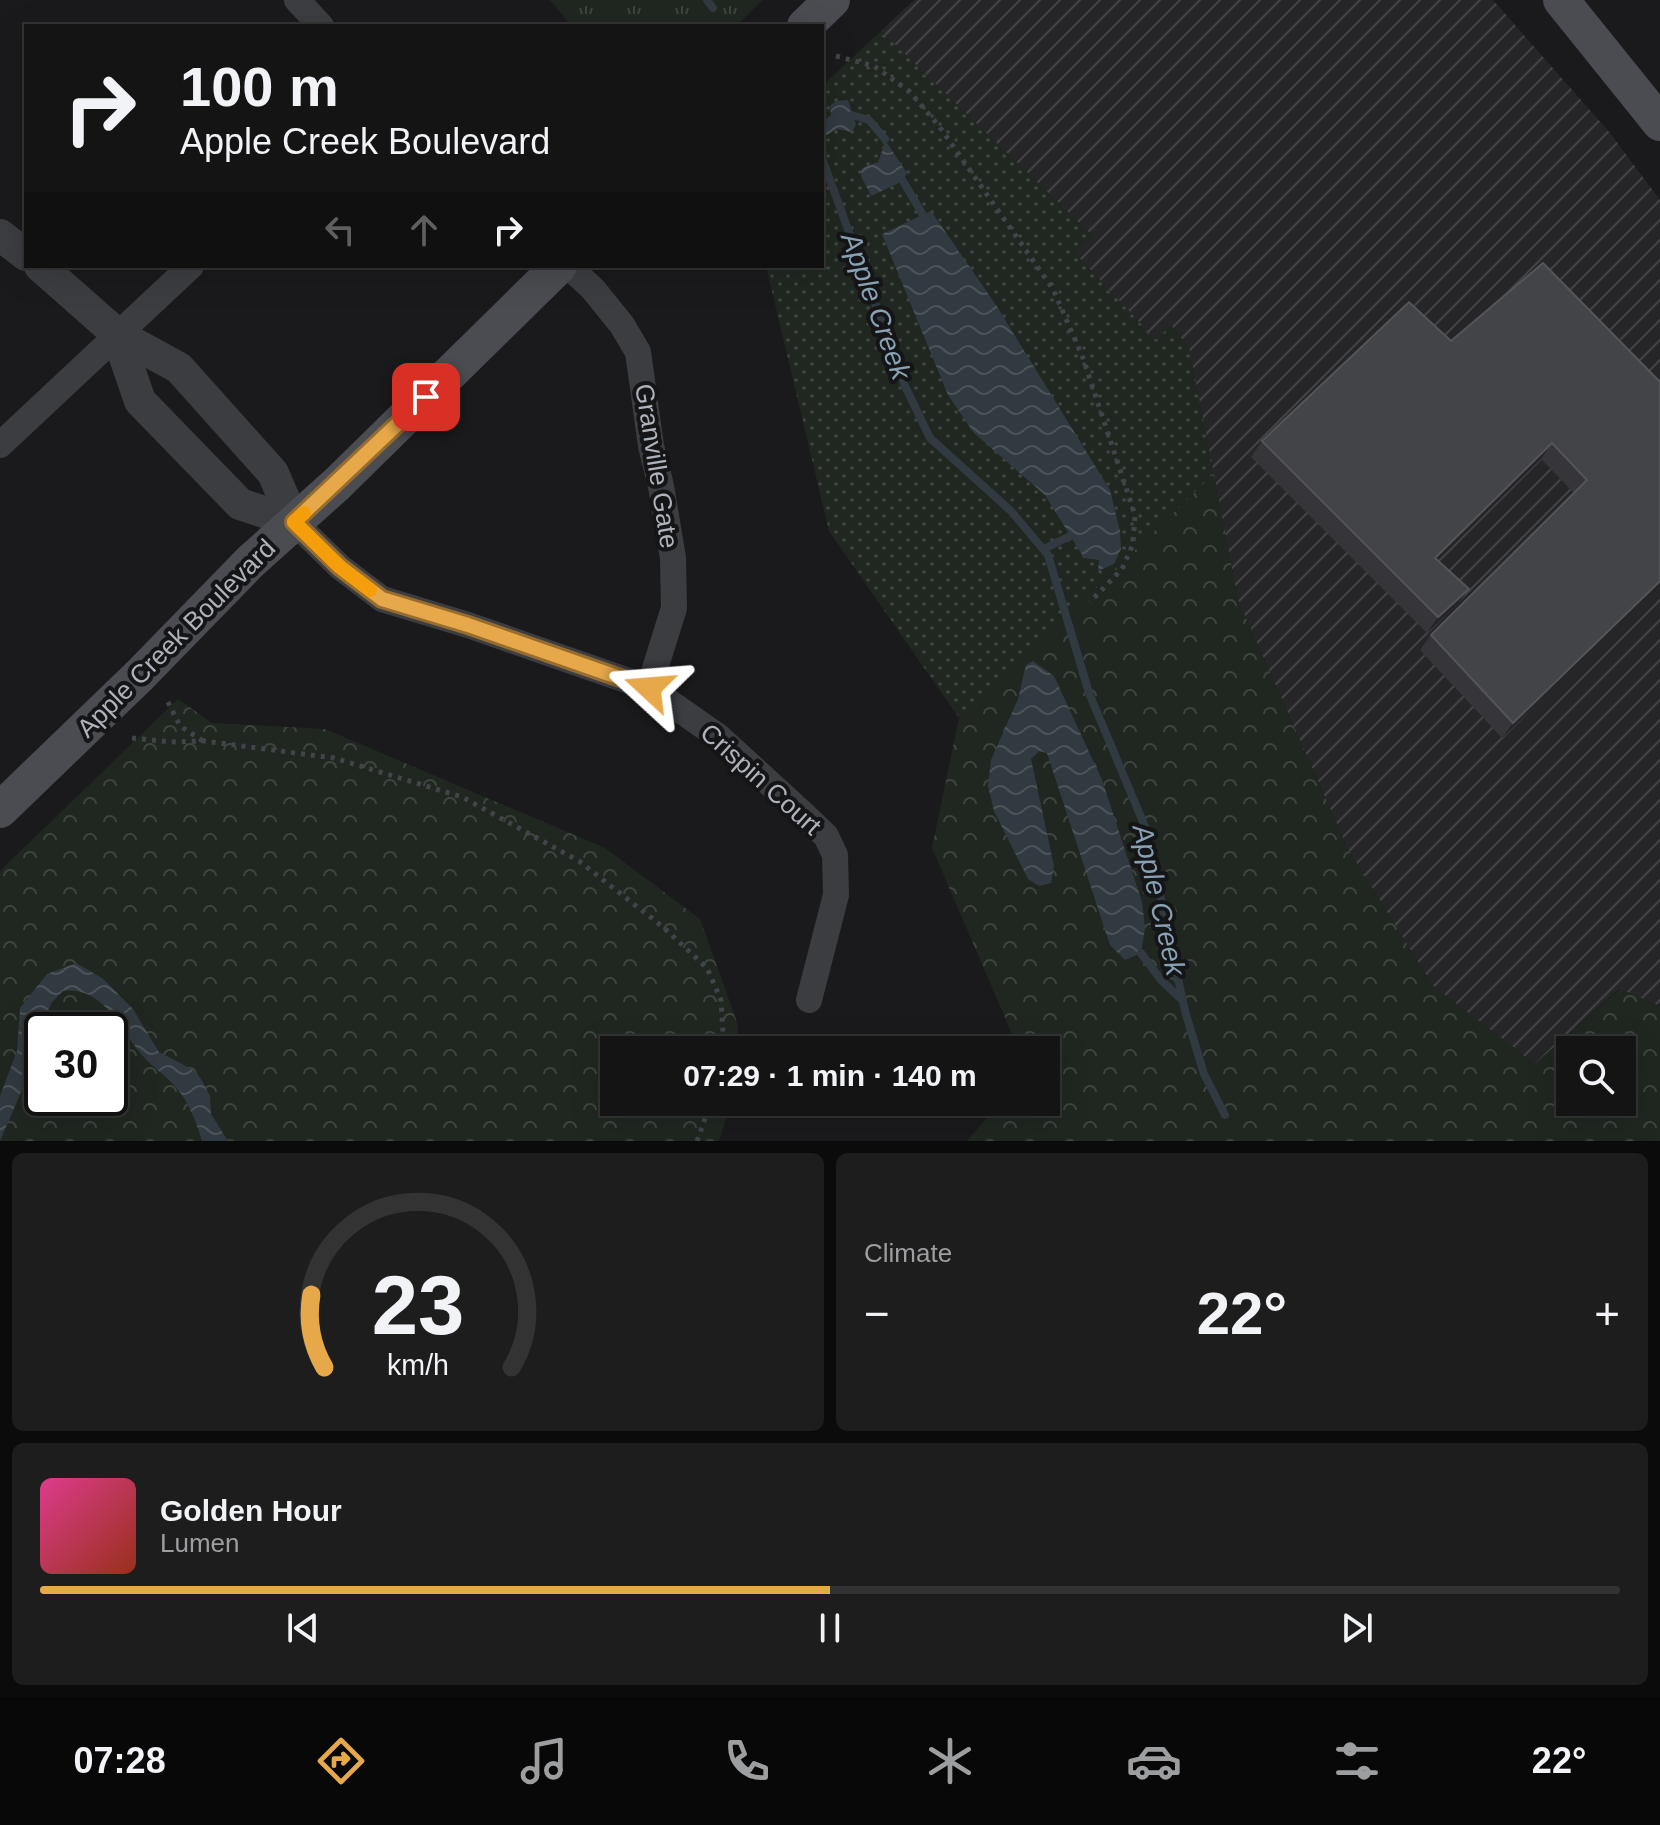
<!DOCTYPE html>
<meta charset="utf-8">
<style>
body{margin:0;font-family:Helvetica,sans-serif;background:#1d1d1e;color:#f1f3f6;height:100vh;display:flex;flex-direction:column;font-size:30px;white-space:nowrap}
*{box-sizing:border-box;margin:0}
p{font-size:26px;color:#9d9ea0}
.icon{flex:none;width:44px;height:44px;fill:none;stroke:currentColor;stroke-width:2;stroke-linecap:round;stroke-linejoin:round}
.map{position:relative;height:1141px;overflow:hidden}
.details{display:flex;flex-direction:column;gap:12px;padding:12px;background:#0b0b0c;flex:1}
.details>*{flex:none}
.banner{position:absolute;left:24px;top:24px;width:800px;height:244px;border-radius:0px;box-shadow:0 8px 32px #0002,0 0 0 2px #333334;background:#141415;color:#f1f3f6;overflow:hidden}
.controls{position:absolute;left:1556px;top:1036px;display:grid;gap:16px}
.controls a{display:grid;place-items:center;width:80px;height:80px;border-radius:0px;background:#141415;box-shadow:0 8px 32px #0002,0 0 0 2px #333334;font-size:40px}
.speed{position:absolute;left:24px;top:1012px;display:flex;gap:16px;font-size:40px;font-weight:700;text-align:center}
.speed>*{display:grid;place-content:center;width:104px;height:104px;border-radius:50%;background:#141415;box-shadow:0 8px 32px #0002,0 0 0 2px #333334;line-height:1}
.speed .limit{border:4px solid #111;border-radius:12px;background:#fff;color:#111}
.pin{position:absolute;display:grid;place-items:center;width:68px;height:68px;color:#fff;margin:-34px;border-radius:16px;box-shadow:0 4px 12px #0006}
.me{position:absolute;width:88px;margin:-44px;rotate:289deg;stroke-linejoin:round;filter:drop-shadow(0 0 6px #0008)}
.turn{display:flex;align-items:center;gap:28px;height:168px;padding:0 24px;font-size:36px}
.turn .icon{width:104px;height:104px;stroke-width:2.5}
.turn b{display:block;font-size:56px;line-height:68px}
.lanes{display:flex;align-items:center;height:76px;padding:0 24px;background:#0003;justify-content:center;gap:40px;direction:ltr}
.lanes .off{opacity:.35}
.big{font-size:60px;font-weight:600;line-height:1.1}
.details .tile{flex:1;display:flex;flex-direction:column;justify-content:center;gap:12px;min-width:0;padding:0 28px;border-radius:12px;background:#1d1d1e}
.details .dial{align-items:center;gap:0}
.dial svg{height:208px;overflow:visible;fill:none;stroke:#333334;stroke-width:7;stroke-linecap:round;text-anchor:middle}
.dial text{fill:#f1f3f6;stroke:none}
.song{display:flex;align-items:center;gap:24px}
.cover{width:96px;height:96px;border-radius:12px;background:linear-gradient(135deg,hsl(330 70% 55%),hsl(10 70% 35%))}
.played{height:8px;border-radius:4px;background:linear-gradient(90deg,#e6a849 50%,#333334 50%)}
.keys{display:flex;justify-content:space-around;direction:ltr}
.heat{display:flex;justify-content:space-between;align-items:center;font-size:44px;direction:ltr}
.details .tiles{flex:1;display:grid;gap:12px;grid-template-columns:1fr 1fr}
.tile:last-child{grid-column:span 2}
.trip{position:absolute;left:600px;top:1036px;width:460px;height:80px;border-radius:0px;background:#141415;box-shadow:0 8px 32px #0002,0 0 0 2px #333334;font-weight:600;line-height:80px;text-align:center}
.dock{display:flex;height:128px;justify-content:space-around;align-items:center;background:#080808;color:#9d9ea0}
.dock .icon{width:56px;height:56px}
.dock .active{color:#e6a849}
.dock b{font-size:36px;color:#f1f3f6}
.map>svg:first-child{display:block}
</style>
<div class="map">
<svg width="1660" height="1141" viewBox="0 0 1660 1141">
<defs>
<pattern id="industrial-furrows" width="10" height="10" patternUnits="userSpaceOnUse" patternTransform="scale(2)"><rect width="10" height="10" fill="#262629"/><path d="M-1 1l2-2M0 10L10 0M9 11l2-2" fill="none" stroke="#434346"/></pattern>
<pattern id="grass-dots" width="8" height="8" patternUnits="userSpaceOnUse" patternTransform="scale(2)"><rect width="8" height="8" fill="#202721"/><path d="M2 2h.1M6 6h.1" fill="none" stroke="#3e443f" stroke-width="1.8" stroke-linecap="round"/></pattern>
<pattern id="forest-crowns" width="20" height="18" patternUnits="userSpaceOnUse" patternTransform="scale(2)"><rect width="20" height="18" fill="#202721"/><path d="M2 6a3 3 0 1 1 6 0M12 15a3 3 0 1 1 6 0" fill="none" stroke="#3e443f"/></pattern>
<pattern id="park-tufts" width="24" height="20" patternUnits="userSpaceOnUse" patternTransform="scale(2)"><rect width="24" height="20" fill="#202721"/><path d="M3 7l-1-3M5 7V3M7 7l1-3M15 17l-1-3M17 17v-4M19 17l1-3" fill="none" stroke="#3e443f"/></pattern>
<pattern id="water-waves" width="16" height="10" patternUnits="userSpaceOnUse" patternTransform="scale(2)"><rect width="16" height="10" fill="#313a40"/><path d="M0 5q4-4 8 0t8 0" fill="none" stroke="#4c545a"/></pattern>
</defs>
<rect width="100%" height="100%" fill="#1a1a1c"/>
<!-- industrial -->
<path fill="url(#industrial-furrows)" d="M 914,0 L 1493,0 L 1610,133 L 1660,200 L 1660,1006 L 1619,989 L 1535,1064 L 1433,986 L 1348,849 L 1238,600 L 1189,348 L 1171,325 L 1156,341 L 1074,252 L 1092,236 L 881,31 Z"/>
<!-- grass -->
<path fill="url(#grass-dots)" d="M 881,31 L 1093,236 L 1074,252 L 1156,340 L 1171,325 L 1189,348 L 1214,474 L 959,718 L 829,531 L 766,266 L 822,266 L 822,86 Z"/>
<!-- forest -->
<g fill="url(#forest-crowns)" fill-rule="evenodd">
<path d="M 1214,474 L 1238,600 L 1348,849 L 1433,986 L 1535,1064 L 1620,989 L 1660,1006 L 1660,1141 L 967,1141 L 987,1118 L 995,1102 L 1046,1102 L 1046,1050 L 1019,1050 L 932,848 L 959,718 ZM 1570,1050 L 1622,1050 L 1622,1102 L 1570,1102 Z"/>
<path d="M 178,699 L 212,723 L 325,729 L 605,848 L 700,919 L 738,1025 L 738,1050 L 614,1050 L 614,1102 L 731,1102 L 719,1141 L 0,1141 L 0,871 ZM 42,1030 L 110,1030 L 110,1098 L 42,1098 Z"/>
</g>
<!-- park -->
<path fill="url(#park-tufts)" d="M 550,0 L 762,0 L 736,26 L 572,26 Z"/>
<!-- water -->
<g fill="url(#water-waves)">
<path d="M 848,100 L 856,125 L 852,132 L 837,129 L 822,138 L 822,122 L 831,115 L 830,106 L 836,101 Z"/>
<path d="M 881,139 L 885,140 L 907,173 L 903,181 L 871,196 L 861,176 L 862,168 L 878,162 L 884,146 Z"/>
<path d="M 931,211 L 996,305 L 1110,490 L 1120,531 L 1121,549 L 1114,564 L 1098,571 L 1099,560 L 1084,558 L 1045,495 L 974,433 L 948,395 L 882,234 Z"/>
<path d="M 1033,661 L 1054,676 L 1102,780 L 1142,902 L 1145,928 L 1141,953 L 1125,960 L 1110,945 L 1047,753 L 1039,751 L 1031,759 L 1054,866 L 1051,883 L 1039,886 L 1028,879 L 994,811 L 988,786 L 991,760 L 1018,699 L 1026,665 Z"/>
<path d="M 76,963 L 102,978 L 133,1009 L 159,1052 L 195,1071 L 201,1079 L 210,1096 L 211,1114 L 228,1141 L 202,1141 C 196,1121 188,1100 174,1085 C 164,1074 151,1066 142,1055 C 119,1029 104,986 63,991 L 52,1002 L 41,1027 L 34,1062 L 0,1141 L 0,1096 L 17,1051 L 20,1008 L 47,974 Z"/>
</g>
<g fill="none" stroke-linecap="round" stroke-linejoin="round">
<!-- stream -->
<g stroke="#313a40" stroke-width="8">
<path d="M 707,0 L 713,8"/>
<path d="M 852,115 L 869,120 L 885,139"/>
<path d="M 822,158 L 905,386 L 930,438 L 1011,511 L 1048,555 L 1089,693 L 1146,829 L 1185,1011 L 1204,1074 L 1225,1115"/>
<path d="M 903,181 L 923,215"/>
<path d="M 1044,549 L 1070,536"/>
<path d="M 1141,953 L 1161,980 L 1181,999"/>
</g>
<!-- path -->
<g stroke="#414448" stroke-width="5" stroke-dasharray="4 6" stroke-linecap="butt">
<path d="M 836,56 L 874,66 L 909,91 L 939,126 L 1053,289 L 1083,358 L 1135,515 L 1133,544 L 1122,569 L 1090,602"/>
<path d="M 168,702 L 180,726 L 203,741"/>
<path d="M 132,738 L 171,742 L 204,741 L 334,758 L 462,797 L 579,861 L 663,927 L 707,968 L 721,1000 L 724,1050"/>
<path d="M 697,1141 L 711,1102"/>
</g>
<!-- minor -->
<g stroke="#3b3d41" stroke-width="26">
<path d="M 297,0 L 321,26"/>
<path d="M 568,266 L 593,289 L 622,325 L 638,352 L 651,446 L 661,486 L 673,558 L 674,608 L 649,688"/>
<path d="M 0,445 L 191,266"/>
<path d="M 294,522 L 340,567 L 382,599 L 468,625 L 649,688 L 719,737 L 801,812 L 826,836 L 835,855 L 836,895 L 809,1000"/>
</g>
<!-- tertiary -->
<g stroke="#3b3d41" stroke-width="32">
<path d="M 0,235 L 26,255"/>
<path d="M 40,266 L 117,334 L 179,368 L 273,473 L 294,522"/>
<path d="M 117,334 L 140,401 L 240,504 L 294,522"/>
</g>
<!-- secondary -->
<g stroke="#4a4c51" stroke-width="36">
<path d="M 1561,0 L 1660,123"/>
<path d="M 805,26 L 832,0"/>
<path d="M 0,810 L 140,675 L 250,562 L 337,484 L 559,266"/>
</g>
</g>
<!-- wall -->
<path fill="#36363a" d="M 1543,263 L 1660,587 L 1502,738 L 1420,650 L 1431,635 L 1574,493 L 1541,459 L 1437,560 L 1458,604 L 1427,633 L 1251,457 L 1262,441 L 1451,341 Z"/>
<!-- shaded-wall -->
<g fill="#252528">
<path d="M 1552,443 L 1541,459 L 1424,574 L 1435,558 Z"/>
<path d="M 1660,581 L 1660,587 L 1502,738 L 1513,723 Z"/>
<path d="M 1469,589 L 1458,604 L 1427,633 L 1438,617 Z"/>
</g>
<!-- building -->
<path fill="#434448" stroke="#54555a" stroke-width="2" d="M 1543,263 L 1660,382 L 1660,581 L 1513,723 L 1431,635 L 1587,480 L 1552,443 L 1435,558 L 1469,589 L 1438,617 L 1262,441 L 1409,302 L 1451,341 Z"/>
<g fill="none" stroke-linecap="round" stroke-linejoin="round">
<!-- route casing -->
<g stroke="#966d2f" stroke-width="20">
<path id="route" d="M 426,397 L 294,522 L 340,567 L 382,599 L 468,625 L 649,688"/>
</g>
<!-- route -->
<use href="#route" stroke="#e6a849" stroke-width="14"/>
<!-- slow -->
<path stroke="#f59e0b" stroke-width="14" d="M 304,513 L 294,522 L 340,567 L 370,590"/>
</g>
<g text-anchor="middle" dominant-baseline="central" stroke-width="8" stroke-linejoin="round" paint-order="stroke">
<!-- street labels -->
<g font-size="26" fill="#aeb2bb" stroke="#151517">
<text transform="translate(657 466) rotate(81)">Granville Gate</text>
<text transform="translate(176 638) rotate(-45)">Apple Creek Boulevard</text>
<text transform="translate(761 779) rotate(42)">Crispin Court</text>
</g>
<!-- water labels -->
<g font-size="28" font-style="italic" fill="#88a1b3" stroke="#151517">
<text transform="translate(876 306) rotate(70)">Apple Creek</text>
<text transform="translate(1159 900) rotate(77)">Apple Creek</text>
</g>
</g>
</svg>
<div class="controls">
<a><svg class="icon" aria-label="search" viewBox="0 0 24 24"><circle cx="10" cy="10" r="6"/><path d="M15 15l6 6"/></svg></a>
</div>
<div class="speed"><div class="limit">30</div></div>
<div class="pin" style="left:426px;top:397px;background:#d93025"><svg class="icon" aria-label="arrive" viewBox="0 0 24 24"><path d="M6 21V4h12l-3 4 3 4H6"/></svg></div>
<svg class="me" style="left:649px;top:688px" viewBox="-20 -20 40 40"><path d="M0-17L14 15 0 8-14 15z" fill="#e6a849" stroke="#fff" stroke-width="4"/></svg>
<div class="trip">07:29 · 1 min · 140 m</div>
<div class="banner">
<div class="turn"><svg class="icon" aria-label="right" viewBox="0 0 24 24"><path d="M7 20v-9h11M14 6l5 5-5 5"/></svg><div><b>100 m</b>Apple Creek Boulevard</div></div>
<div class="lanes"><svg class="icon off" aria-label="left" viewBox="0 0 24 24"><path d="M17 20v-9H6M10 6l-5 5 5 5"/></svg><svg class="icon off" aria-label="ahead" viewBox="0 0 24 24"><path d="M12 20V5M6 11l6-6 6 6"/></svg><svg class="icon" aria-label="right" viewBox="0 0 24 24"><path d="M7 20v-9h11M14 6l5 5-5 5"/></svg></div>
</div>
</div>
<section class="details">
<div class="tiles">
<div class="tile dial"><svg viewBox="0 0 100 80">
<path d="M14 69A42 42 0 1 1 86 69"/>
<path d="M14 69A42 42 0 0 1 9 41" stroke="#e6a849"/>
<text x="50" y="56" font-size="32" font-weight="700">23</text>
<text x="50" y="72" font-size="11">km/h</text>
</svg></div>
<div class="tile"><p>Climate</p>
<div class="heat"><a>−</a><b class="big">22°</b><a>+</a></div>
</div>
<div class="tile">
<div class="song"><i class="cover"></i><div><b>Golden Hour</b><p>Lumen</p></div></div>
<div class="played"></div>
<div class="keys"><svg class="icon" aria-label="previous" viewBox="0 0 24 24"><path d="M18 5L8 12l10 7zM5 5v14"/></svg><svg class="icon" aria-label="pause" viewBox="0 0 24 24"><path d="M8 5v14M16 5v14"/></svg><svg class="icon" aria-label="next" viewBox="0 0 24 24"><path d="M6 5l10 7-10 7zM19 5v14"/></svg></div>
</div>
</div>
</section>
<nav class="dock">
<b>07:28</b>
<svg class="icon active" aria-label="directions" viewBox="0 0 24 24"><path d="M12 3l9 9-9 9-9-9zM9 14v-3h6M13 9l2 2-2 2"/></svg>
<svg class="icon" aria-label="music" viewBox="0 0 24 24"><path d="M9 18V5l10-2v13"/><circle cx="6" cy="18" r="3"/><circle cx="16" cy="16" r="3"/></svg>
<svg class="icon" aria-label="phone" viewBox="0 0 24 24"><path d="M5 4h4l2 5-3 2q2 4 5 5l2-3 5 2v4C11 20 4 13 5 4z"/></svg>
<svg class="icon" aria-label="climate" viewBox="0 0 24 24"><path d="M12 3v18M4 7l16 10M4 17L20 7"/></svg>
<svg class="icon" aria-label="car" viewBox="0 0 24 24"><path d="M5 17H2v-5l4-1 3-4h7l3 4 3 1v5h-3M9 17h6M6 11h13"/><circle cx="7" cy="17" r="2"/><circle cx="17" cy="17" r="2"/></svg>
<svg class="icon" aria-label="filters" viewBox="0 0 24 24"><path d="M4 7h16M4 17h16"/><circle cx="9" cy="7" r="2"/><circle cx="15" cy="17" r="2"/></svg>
<b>22°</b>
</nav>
